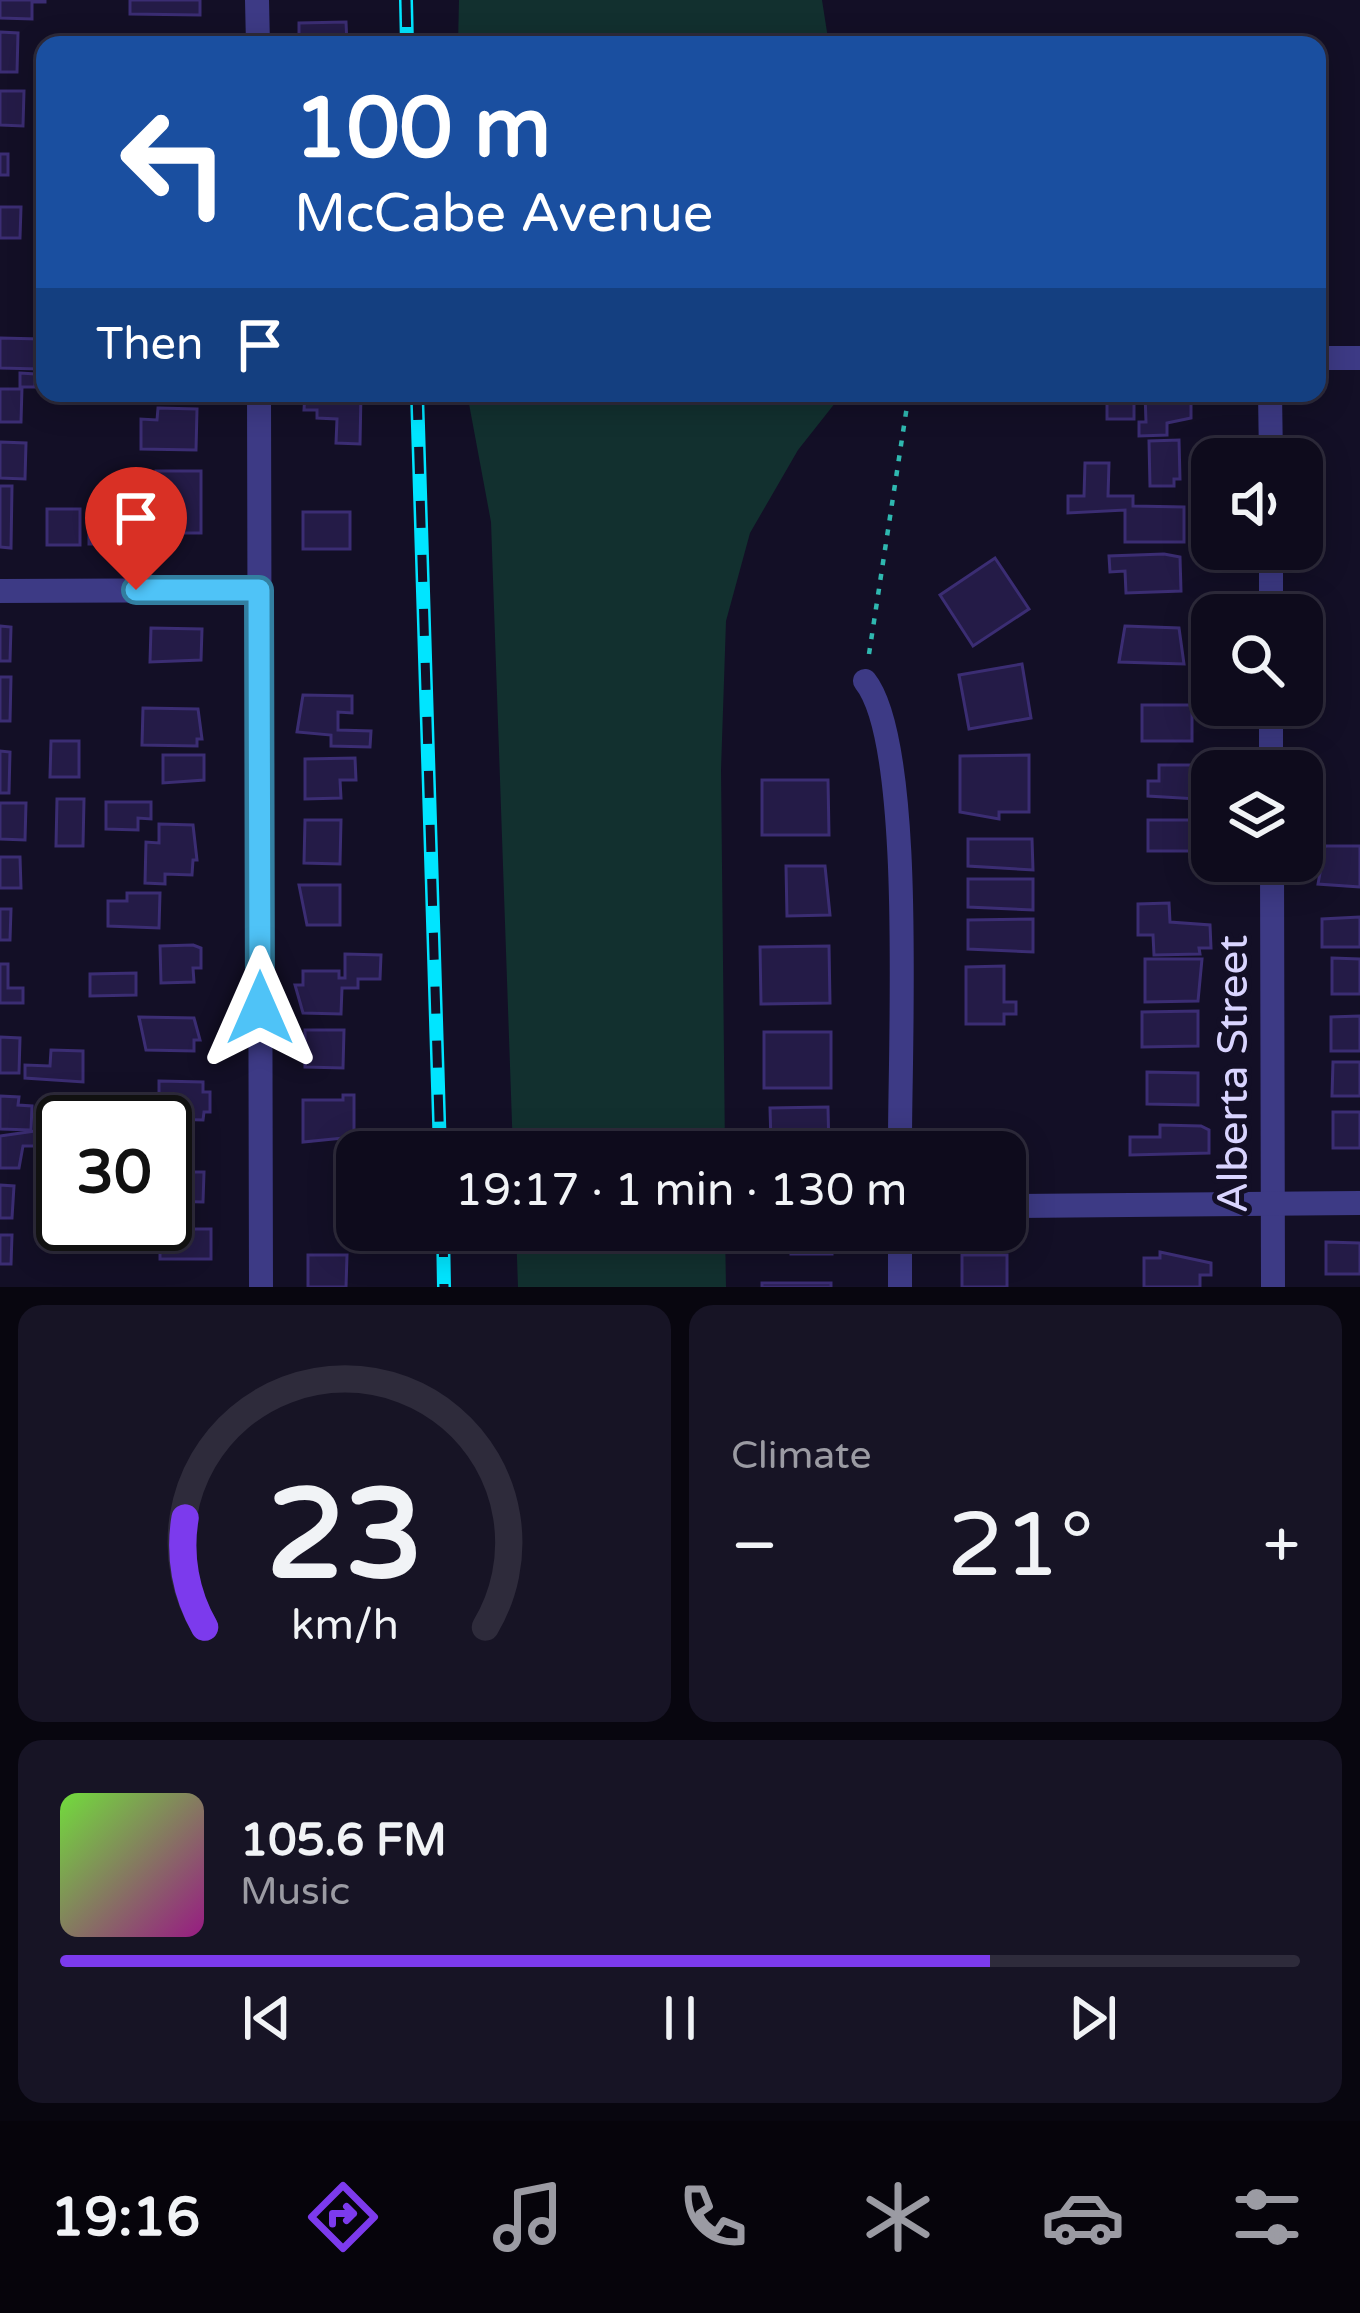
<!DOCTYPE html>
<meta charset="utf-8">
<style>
body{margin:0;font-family:"Varela Round",sans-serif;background:#171425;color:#f1f3f6;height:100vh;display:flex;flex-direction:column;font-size:45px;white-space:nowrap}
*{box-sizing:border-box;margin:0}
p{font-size:39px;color:#9b9ba3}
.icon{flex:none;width:66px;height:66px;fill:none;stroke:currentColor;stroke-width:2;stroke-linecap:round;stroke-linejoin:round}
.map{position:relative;height:1287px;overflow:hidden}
.sheet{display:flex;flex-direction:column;gap:18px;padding:18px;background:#08060f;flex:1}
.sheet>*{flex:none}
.top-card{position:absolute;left:36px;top:36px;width:1290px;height:366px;border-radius:24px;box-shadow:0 6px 30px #0003,0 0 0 3px #2e2b3b;background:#1a4fa0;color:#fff;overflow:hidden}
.controls{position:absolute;left:1191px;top:438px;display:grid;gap:24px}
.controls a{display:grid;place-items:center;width:132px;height:132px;border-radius:24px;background:#0e0b1c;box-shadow:0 6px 30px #0003,0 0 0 3px #2e2b3b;font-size:60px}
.speed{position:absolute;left:36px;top:1095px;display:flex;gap:24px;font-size:60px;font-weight:700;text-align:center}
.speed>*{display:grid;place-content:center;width:156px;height:156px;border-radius:50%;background:#0e0b1c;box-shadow:0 6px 30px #0003,0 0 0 3px #2e2b3b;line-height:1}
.speed .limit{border:6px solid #111;border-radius:18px;background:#fff;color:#111}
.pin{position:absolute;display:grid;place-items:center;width:102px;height:102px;color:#fff;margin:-123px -51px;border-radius:50% 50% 50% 0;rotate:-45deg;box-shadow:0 0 12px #0007}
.pin .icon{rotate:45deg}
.me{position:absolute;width:132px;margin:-66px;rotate:0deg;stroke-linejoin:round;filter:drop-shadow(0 0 9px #0008)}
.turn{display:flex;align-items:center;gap:42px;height:252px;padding:0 60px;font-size:54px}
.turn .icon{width:156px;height:156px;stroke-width:2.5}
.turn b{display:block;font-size:84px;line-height:102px}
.then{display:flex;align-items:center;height:114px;padding:0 60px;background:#0003;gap:24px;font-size:45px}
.big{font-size:90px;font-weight:600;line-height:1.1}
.sheet .card{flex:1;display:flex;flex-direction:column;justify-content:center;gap:18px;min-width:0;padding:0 42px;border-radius:24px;background:#171425}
.sheet .dial{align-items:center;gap:0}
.dial svg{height:312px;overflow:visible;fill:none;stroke:#2e2b3b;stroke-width:7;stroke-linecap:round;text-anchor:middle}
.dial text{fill:#f1f3f6;stroke:none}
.song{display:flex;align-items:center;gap:36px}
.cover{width:144px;height:144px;border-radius:18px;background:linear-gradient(135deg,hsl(100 70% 55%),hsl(310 70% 35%))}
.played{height:12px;border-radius:6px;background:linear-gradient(90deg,#7c3aed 75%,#2e2b3b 75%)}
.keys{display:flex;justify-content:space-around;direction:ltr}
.heat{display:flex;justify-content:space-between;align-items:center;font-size:66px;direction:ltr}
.sheet .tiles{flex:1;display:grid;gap:18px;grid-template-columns:1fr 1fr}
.card:last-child{grid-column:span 2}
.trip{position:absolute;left:336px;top:1131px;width:690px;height:120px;border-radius:24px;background:#0e0b1c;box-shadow:0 6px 30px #0003,0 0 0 3px #2e2b3b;font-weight:600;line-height:120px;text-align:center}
.dock{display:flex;height:192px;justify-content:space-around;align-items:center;background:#06040b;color:#9b9ba3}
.dock .icon{width:84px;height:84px}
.dock .active{color:#7c3aed}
.dock b{font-size:54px;color:#f1f3f6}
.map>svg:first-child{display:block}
</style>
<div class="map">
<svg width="1360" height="1287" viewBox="0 0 1360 1287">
<rect width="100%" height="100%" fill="#130f26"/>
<!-- green -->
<g fill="#12302f">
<path d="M 459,0 L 822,0 L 829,45 L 458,45 Z"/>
<path d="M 467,393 L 843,393 L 798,450 L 750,533 L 726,621 L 721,770 L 725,1152 L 513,1152 L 491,522 Z"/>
<path d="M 516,1230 L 725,1230 L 726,1287 L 518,1287 Z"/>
</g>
<!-- building -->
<g fill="#241b47" stroke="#3b2d73" stroke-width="3">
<path d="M 0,0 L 45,0 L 45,2 L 32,2 L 32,19 L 0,18 Z"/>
<path d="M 130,0 L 200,0 L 200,15 L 130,14 Z"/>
<path d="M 346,22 L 347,45 L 299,45 L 299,23 Z"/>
<path d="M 0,32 L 18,33 L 17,72 L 0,72 Z"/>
<path d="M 0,91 L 24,91 L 23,126 L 0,125 Z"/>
<rect x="0" y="154" width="8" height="21"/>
<path d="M 0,207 L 21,207 L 20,238 L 0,238 Z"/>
<path d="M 0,338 L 40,339 L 39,369 L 0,368 Z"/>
<path d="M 20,373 L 35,374 L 35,387 L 22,387 L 21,422 L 0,422 L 0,389 L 20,389 Z"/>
<path d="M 305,393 L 361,393 L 360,444 L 336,443 L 337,419 L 317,418 L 317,410 L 304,410 Z"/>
<rect x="1107" y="393" width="27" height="26"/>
<path d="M 1145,393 L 1179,393 L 1179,401 L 1191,401 L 1191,418 L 1167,423 L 1167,435 L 1139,436 L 1139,422 L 1146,422 Z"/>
<path d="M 158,408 L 197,409 L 196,450 L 141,449 L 141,419 L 157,420 Z"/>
<path d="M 1179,440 L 1180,479 L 1174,479 L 1174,486 L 1150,486 L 1149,441 Z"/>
<path d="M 0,442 L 26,443 L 25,479 L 0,478 Z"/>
<path d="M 1085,463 L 1109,463 L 1108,496 L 1133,496 L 1133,506 L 1184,507 L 1184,542 L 1125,542 L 1125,510 L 1068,513 L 1068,496 L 1084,496 Z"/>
<path d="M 156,471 L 201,471 L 201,533 L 152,533 Z"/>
<path d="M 0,486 L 12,486 L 11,548 L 0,547 Z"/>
<rect x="47" y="509" width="33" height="36"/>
<path d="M 122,509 L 122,544 L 89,544 L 89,510 Z"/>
<rect x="303" y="512" width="47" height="37"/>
<path d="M 1164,554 L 1180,557 L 1181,591 L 1126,593 L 1125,571 L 1110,572 L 1109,556 Z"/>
<path d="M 995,558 L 1029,609 L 973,646 L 940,595 Z"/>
<path d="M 0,626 L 11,627 L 10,661 L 0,661 Z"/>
<path d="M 1125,626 L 1179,628 L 1184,664 L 1119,662 Z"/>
<path d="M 151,628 L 202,629 L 201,660 L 150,662 Z"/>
<path d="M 1022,664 L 1031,718 L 969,729 L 959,675 Z"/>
<path d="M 0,677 L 11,677 L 10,721 L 0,721 Z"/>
<path d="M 303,695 L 352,696 L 352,713 L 338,712 L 338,730 L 371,731 L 370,747 L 331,746 L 331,735 L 297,732 Z"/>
<rect x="1142" y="705" width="50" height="36"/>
<path d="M 143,708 L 198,709 L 202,739 L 197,739 L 197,746 L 142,745 Z"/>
<path d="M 51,741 L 79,741 L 79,777 L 50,777 Z"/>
<path d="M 0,751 L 10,752 L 9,793 L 0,793 Z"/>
<path d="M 163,755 L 204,755 L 204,780 L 163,783 Z"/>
<path d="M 1029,755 L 1029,812 L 999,812 L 999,819 L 960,812 L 960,756 Z"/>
<path d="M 355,758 L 356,780 L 340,780 L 341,798 L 305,799 L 305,759 Z"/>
<path d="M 1159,765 L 1201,765 L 1197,799 L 1148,796 L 1148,781 L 1159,781 Z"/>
<path d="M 762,780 L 828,780 L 829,835 L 762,835 Z"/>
<path d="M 57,799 L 84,799 L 83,846 L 56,846 Z"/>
<path d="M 106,802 L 151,802 L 151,819 L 138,818 L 138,830 L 106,829 Z"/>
<path d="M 0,803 L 26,803 L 25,840 L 0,839 Z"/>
<path d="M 305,820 L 341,820 L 340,864 L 304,863 Z"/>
<rect x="1148" y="820" width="58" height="31"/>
<path d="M 159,824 L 193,825 L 197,860 L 193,860 L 192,875 L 165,874 L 165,884 L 145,883 L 146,842 L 159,843 Z"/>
<path d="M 968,839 L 1032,839 L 1033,870 L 968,866 Z"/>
<path d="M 1325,846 L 1360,846 L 1360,887 L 1318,884 Z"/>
<path d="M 0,857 L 20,857 L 21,888 L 0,888 Z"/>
<path d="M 786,866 L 825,866 L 830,915 L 787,916 Z"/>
<path d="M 968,879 L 1033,879 L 1033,910 L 968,907 Z"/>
<path d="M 299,885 L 340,885 L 340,925 L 307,925 Z"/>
<path d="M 127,893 L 160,893 L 159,928 L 108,926 L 108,901 L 127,901 Z"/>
<path d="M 1169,903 L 1170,922 L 1210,925 L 1211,948 L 1199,948 L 1200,954 L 1154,955 L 1153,935 L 1138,935 L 1138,904 Z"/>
<path d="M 0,909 L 11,909 L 10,940 L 0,940 Z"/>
<path d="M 1360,917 L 1360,947 L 1322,947 L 1322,919 Z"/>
<path d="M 1033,919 L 1033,952 L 968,949 L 968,920 Z"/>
<path d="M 193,945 L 201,948 L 201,968 L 193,968 L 194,982 L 161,983 L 160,946 Z"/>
<path d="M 829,946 L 830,1003 L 761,1004 L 760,947 Z"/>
<path d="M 345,954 L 381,955 L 380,979 L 358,979 L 358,988 L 342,988 L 341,1014 L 303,1013 L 295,985 L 303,985 L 303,971 L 339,971 L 339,978 L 345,978 Z"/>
<path d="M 1332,958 L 1360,959 L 1360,994 L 1332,994 Z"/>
<path d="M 1145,959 L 1202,959 L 1198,1001 L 1145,1002 Z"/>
<path d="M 0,964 L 8,964 L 8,988 L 23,988 L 23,1003 L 0,1003 Z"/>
<path d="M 1004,966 L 1004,1002 L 1016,1002 L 1016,1014 L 1004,1014 L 1004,1024 L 966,1024 L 966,967 Z"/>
<path d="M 136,973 L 136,995 L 90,996 L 90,974 Z"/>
<path d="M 1198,1011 L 1198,1046 L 1142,1047 L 1142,1012 Z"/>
<path d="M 1360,1016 L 1360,1051 L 1331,1051 L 1331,1017 Z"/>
<path d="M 139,1017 L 194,1018 L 200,1040 L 194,1040 L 194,1051 L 146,1050 Z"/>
<path d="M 305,1030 L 344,1030 L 343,1068 L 305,1067 Z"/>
<rect x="764" y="1032" width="67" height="56"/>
<path d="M 0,1037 L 20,1038 L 19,1073 L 0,1073 Z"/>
<path d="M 51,1050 L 83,1051 L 83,1082 L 25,1078 L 25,1065 L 50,1066 Z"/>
<path d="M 1333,1062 L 1360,1062 L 1360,1096 L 1332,1096 Z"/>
<path d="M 1147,1072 L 1198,1073 L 1198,1105 L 1147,1104 Z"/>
<path d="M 159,1081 L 203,1082 L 203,1092 L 210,1092 L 210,1112 L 204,1112 L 203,1120 L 166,1119 L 167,1096 L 159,1096 Z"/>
<path d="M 343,1095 L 354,1095 L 354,1137 L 303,1142 L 303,1100 L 343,1100 Z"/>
<path d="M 0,1096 L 19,1097 L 18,1105 L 32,1106 L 31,1130 L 0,1129 Z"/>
<path d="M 828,1107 L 829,1152 L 793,1152 L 792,1143 L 771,1143 L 770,1108 Z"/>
<rect x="1333" y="1112" width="27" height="36"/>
<path d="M 1160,1125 L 1201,1126 L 1209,1130 L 1209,1153 L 1130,1155 L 1130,1137 L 1160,1137 Z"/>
<path d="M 35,1131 L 35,1146 L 23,1146 L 19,1168 L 0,1168 L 0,1136 Z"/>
<path d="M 165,1172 L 204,1172 L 203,1202 L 165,1201 Z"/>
<path d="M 0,1185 L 14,1186 L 12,1218 L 0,1218 Z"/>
<rect x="160" y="1229" width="51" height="30"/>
<rect x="791" y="1230" width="41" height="24"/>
<path d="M 0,1235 L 12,1235 L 11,1264 L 0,1264 Z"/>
<path d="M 1326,1242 L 1360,1243 L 1360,1274 L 1326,1274 Z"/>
<path d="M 1160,1252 L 1211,1263 L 1211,1275 L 1200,1275 L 1200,1287 L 1144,1287 L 1144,1258 L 1160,1258 Z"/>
<path d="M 308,1255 L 347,1255 L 346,1287 L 308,1287 Z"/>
<rect x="962" y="1255" width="45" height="32"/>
<rect x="762" y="1283" width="69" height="4"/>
</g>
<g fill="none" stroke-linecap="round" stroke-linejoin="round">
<!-- path -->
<path stroke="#2fb8b0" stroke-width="4.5" stroke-dasharray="6 9" stroke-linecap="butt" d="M 869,654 L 909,393"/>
<!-- minor -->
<g stroke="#3d3a85" stroke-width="24">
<path d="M 257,0 L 258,45"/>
<path d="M 1317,358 L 1360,358"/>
<path d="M 259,393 L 261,1287"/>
<path d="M 1270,393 L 1271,459"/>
<path d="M 1271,549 L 1271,615"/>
<path d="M 0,591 L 259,590"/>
<path d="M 865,681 C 916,745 899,1057 900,1152"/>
<path d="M 1271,705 L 1271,771"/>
<path d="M 1272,861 L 1273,1287"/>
<path d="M 1005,1206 L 1360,1203"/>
<path d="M 900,1230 L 900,1287"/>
</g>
<!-- rail casing -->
<g stroke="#00e5ff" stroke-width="14">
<g id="rail">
<path d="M 406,0 L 407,45"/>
<path d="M 417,393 L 440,1152"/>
<path d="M 443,1230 L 444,1287"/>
</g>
</g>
<!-- rail -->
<use href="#rail" stroke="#130f26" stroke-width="9" stroke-dasharray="27" stroke-linecap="butt"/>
</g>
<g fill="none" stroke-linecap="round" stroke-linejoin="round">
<!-- route casing -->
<g stroke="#337fa1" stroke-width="30">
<path id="route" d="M 136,590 L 259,590 L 260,1008"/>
</g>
<!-- route -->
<use href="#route" stroke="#4fc3f7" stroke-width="21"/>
</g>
<g text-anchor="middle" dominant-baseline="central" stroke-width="10" stroke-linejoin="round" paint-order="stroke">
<!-- street labels -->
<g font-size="42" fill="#d9d4ff" stroke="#130f26">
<text transform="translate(1233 1074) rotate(-90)">Alberta Street</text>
</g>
</g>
</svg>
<div class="controls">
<a><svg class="icon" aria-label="sound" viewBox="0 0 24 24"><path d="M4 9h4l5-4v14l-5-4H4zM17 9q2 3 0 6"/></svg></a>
<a><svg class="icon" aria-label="search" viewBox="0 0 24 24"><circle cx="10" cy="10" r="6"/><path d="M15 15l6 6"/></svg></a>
<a><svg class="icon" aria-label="layers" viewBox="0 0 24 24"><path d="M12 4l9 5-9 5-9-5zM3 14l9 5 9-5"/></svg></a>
</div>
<div class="speed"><div class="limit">30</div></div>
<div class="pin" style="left:136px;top:590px;background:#d93025"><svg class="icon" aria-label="arrive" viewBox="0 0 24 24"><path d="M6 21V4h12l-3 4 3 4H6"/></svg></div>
<svg class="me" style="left:260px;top:1008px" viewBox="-20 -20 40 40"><path d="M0-17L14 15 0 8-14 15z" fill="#4fc3f7" stroke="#fff" stroke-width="4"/></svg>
<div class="trip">19:17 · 1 min · 130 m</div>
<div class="top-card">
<div class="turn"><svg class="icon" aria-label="left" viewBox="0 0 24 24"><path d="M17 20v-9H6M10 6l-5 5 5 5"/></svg><div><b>100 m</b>McCabe Avenue</div></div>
<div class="then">Then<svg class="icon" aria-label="arrive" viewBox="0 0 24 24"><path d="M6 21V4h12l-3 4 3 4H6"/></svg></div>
</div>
</div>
<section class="sheet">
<div class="tiles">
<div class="card dial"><svg viewBox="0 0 100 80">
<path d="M14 69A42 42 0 1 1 86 69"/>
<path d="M14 69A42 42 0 0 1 9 41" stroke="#7c3aed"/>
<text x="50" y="56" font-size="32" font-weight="700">23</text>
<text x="50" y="72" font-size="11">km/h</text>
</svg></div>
<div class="card"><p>Climate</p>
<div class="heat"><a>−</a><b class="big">21°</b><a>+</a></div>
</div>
<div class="card">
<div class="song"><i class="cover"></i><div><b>105.6 FM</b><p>Music</p></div></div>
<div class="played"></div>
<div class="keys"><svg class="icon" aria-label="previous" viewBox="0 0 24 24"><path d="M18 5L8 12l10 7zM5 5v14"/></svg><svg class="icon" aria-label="pause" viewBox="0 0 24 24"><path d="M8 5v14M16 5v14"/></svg><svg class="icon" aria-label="next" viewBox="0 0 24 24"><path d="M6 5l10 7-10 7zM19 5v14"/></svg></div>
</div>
</div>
</section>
<nav class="dock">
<b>19:16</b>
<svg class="icon active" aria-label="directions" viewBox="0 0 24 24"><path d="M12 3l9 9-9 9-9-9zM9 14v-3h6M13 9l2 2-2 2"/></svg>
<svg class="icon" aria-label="music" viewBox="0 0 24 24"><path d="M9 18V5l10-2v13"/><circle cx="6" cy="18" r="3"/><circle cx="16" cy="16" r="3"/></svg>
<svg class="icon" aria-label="phone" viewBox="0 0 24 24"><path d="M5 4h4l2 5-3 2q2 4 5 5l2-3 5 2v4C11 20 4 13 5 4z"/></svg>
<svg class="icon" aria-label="climate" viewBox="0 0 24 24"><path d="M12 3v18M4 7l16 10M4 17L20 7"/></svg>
<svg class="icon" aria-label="car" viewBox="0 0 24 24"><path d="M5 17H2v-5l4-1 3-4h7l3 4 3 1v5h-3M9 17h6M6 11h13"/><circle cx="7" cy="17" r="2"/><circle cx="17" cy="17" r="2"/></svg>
<svg class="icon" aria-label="filters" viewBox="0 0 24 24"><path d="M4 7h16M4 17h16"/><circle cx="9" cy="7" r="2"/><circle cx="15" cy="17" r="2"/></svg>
</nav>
